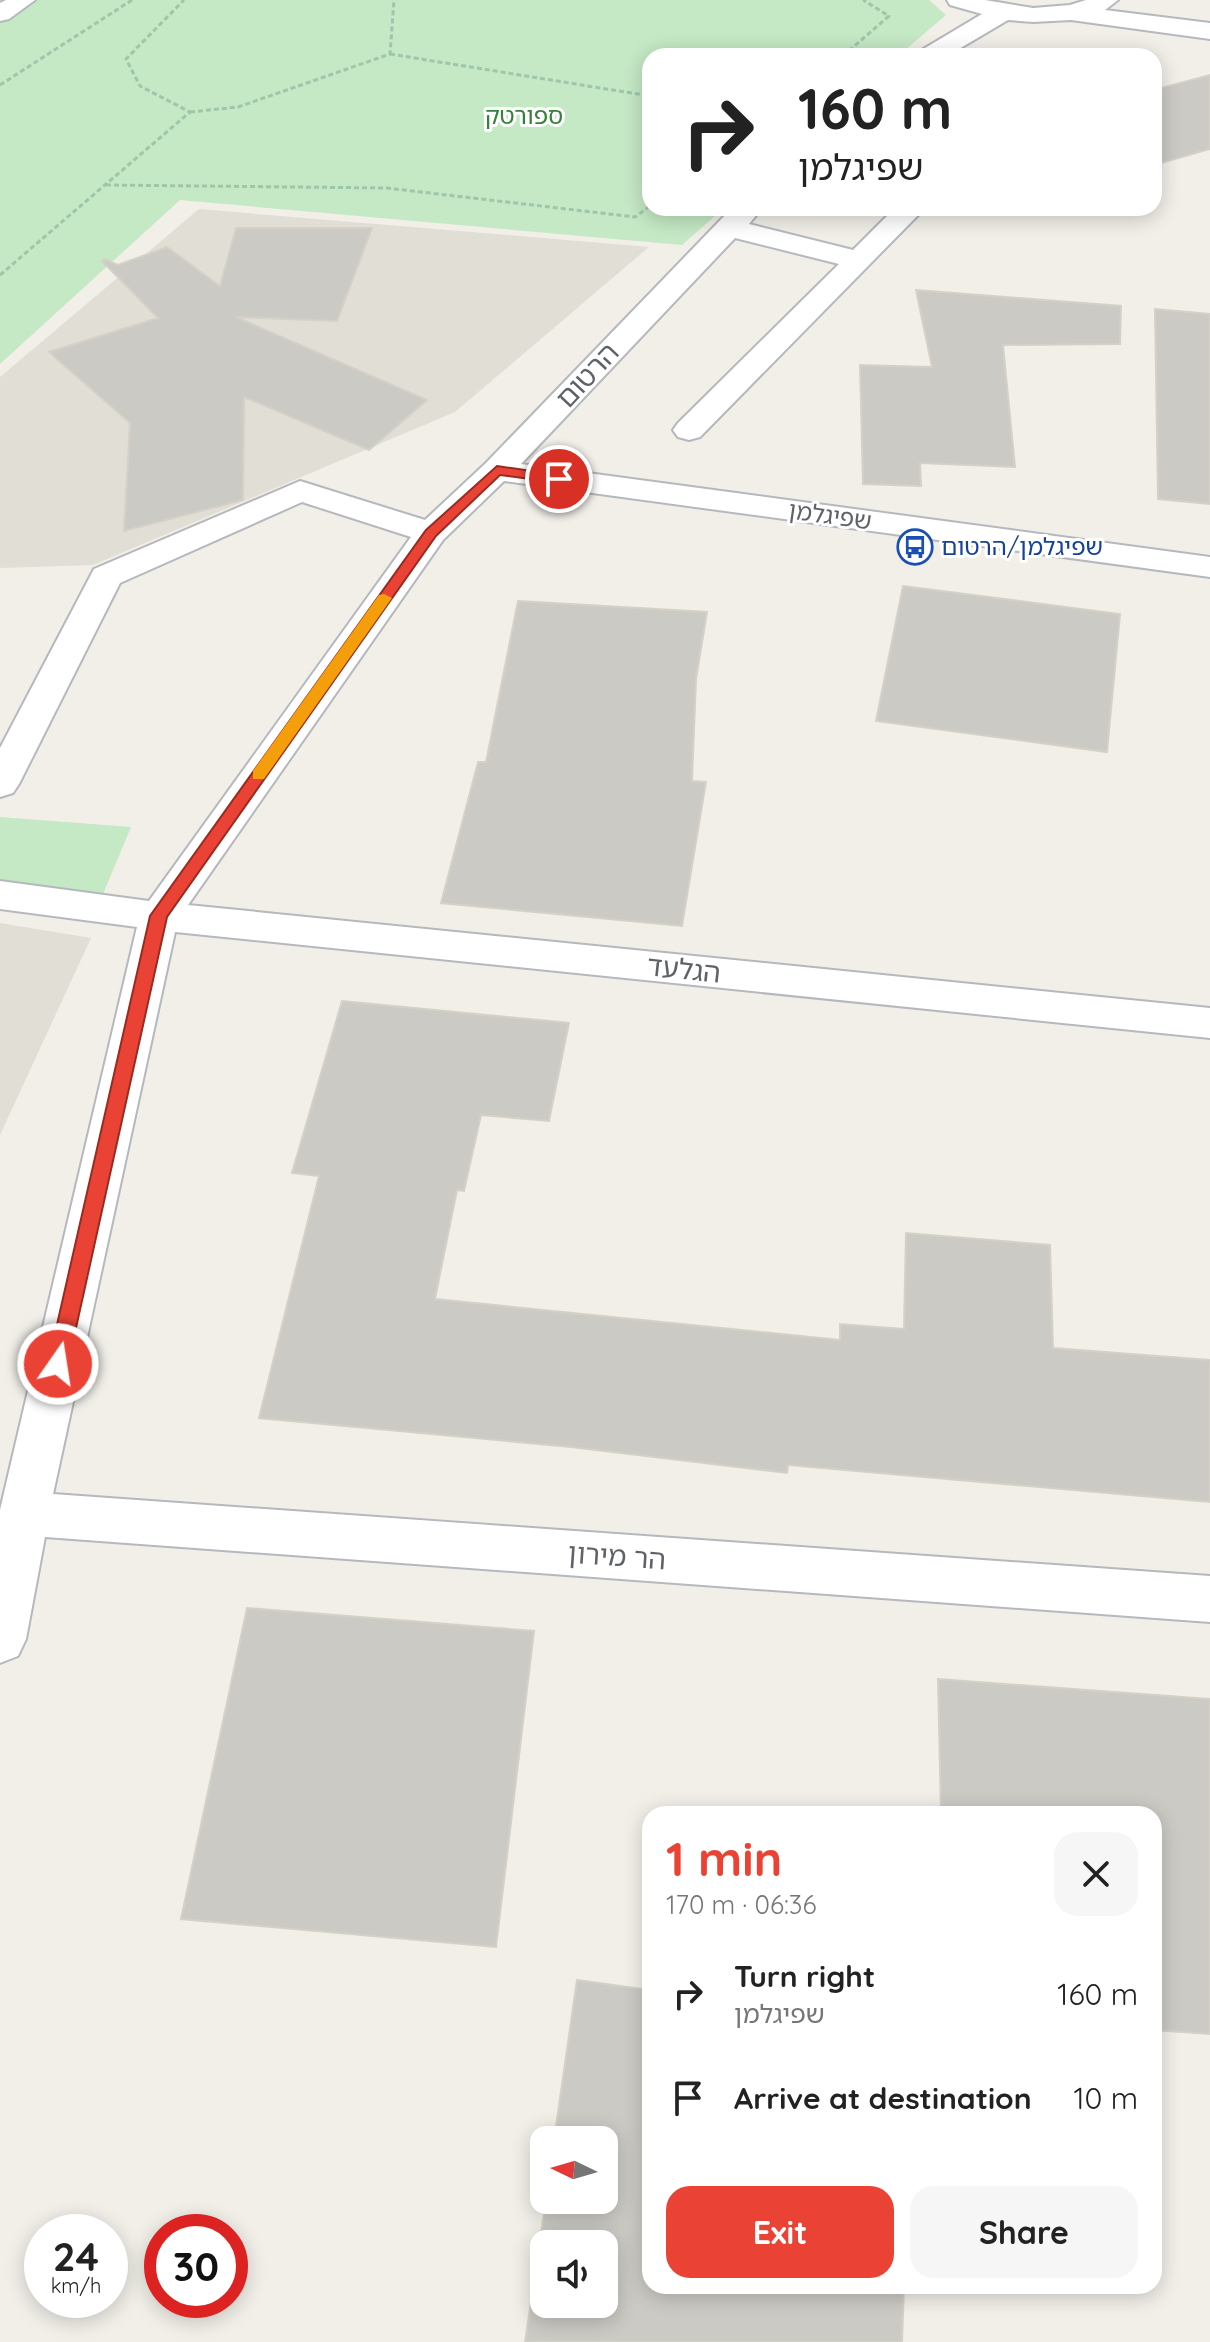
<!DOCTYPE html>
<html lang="en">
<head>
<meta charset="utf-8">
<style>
	body { margin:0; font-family:Quicksand,"Noto Sans Hebrew",sans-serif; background:#f6f6f6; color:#222; height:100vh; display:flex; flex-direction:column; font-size:30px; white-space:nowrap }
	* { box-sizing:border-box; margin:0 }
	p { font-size:26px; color:#767676 }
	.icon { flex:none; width:44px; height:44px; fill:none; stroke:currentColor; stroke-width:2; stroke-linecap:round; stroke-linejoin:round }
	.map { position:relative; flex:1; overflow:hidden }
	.panel { position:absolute; left:642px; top:1806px; width:520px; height:488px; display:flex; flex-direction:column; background:#fff; border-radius:24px; box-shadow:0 4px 20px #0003 }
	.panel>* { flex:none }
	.top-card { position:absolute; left:642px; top:48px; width:520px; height:168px; border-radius:24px; box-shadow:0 4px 20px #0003; background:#fff; color:#222; overflow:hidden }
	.needle { width:52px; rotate:275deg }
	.fabs { position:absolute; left:530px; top:2126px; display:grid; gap:16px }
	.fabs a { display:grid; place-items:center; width:88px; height:88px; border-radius:16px; background:#fff; box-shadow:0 4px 20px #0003; font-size:40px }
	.speed { position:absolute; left:24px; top:2214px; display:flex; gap:16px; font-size:40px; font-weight:700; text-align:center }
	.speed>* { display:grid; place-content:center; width:104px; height:104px; border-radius:50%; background:#fff; box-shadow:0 4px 20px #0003; line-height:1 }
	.speed small { font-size:20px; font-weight:400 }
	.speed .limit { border:12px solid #d22; background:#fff; color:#111 }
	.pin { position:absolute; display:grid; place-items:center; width:68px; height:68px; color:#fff; margin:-34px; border:4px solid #fff; border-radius:50%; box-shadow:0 2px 8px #0007 }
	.me { position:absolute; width:88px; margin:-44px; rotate:13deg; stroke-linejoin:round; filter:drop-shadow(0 0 6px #0008) }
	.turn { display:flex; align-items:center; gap:28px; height:168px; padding:0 24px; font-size:36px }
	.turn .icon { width:104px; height:104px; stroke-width:2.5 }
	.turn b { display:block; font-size:56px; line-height:68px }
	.round { display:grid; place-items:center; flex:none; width:84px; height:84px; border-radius:24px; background:#f6f6f6 }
	.overview { display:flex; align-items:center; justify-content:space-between; height:136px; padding:0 24px }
	h1 { font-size:48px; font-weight:700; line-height:60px; color:#ea4335 }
	.cta { display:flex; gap:16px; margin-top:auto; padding:16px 24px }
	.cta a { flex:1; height:92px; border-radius:24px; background:#ea4335; color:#fff; font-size:32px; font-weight:700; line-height:92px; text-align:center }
	.cta a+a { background:#f6f6f6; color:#222 }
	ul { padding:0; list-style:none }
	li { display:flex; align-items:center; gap:24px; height:104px; padding:0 24px }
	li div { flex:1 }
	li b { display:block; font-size:30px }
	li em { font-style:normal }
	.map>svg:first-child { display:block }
	.education { fill:#e1ded6 }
	.green { fill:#c5e8c5 }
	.building { fill:#cccac5; stroke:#d6d1c6; stroke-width:2; fill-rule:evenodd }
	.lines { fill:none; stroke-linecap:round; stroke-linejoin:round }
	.minor-casing { stroke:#b5b8bc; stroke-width:4 }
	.path { stroke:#9cc7a9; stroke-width:3; stroke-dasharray:5 3; stroke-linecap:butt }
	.minor { fill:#fff; fill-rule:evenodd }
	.route { fill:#ea4335; stroke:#982c22; stroke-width:2 }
	.slow { fill:#f59e0b }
	.labels { text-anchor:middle; stroke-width:6; stroke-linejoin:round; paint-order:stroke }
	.far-park-label { font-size:24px; fill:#348238; stroke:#fff }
	.far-street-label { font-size:24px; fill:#5f6368; stroke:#fff }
	.far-transit-label { font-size:24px; fill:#164399; stroke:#fff; text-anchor:start }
	.street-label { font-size:28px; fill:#5f6368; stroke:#fff }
</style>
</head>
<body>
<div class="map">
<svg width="1210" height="2342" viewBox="0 0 1210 2342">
	<rect width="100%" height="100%" fill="#f1efe8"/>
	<!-- education -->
	<g class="education">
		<path d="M199 209 649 247 455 412 93 565 0 568V377Z"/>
		<path d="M0 923 91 938 0 1135Z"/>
	</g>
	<!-- green -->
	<g class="green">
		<path d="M0 0H929L946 15 898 56H650V208H724L682 245 180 200 0 364Z"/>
		<path d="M0 817 131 827 100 901 0 889Z"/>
	</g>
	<!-- building -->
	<g class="building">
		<path d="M1210 75V149L1154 165V90Z"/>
		<path d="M236 228H372L337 321 236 317 427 400 369 450 244 397 243 500 124 531 130 423 49 352 158 318 102 261 104 259 118 265 167 247 220 286Z"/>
		<path d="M916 290 1121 306 1120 344 1003 345 1015 467 920 463 921 486 863 484 860 365 932 367Z"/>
		<path d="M1155 309 1210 314V504L1158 499Z"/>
		<path d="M903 586 1120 614 1107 752 876 721Z"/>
		<path d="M518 601 707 612 696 679 692 781 706 782 682 926 441 903 478 762H486Z"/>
		<path d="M342 1001 569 1023 549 1121 481 1115 464 1191 457 1190 435 1299 840 1340V1324L904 1329 906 1233 1050 1245 1053 1348 1210 1360V1502L788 1465 787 1473 571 1447 259 1418 319 1176 292 1173Z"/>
		<path d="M247 1608 534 1631 496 1947 181 1919Z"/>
		<path d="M938 1679 1210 1699V2034L1154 2030V1814H941Z"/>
		<path d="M577 1980 650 1990V2286H904L902 2342H525L546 2200H604V2140H554ZM544 2244H604V2304H544Z"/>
	</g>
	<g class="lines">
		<defs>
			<g id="minor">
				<path d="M6 0H35L9 19 0 21V3Z"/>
				<path d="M947 0H985L1033 8 1070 5 1086 0H1118L1105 10 1210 23V39L1071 20 1033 22 1008 20 947 56H916L920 51 982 14 950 5Z"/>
				<path d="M732 208H762L749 224 853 250 895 208H925L700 437 689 440 678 437 673 430 678 423 839 264 735 238 521 464 1210 557V577L504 481 443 540 188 905 1210 1008V1038L175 932 53 1494 1210 1576V1622L45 1537 26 1639 18 1656 0 1663V1510L137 927 0 909V881L149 901 411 537 302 502 120 583 19 784 13 793 0 797V748L94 569 300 481 425 520 486 463Z"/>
			</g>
		</defs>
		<!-- minor casing -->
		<use href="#minor" class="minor-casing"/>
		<!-- path -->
		<g class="path">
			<path d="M390 54 650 96"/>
			<path d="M843 56 889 16 863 0"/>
			<path d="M0 85 132 0"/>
			<path d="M190 112 238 107 390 54 394 0"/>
			<path d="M106 185 387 188 635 217 650 206"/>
			<path d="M0 275 190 112 140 86 126 59 184 0"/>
		</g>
		<!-- minor -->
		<use href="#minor" class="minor"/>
	</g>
	<!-- route -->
	<path class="route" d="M497 466 559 475 566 479 559 483 500 475 436 536 167 917 68 1364 65 1370H51L48 1364 150 916 426 530Z"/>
	<!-- slow -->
	<path class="slow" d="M384 594 392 598 264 779H253V771L379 595Z"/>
	<!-- icons -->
	<defs>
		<symbol id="bus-ring" viewBox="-11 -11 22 22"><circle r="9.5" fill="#fff" stroke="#1a4fb4" stroke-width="1.5"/><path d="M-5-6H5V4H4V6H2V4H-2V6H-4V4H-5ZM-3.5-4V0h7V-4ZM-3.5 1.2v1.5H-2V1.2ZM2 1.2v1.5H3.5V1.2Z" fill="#1a4fb4"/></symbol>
	</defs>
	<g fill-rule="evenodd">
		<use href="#bus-ring" x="895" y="527" width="40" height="40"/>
	</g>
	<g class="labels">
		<!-- far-park labels -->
		<g class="far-park-label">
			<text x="524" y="124">ספורטק</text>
		</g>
		<!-- far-street labels -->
		<g class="far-street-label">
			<text transform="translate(830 516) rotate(8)" y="8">שפיגלמן</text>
		</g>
		<!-- far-transit labels -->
		<g class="far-transit-label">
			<text x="941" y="555">שפיגלמן/הרטום</text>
		</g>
		<!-- street labels -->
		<g class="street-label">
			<text transform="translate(587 375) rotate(-47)" y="10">הרטום</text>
			<text transform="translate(684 969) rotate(6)" y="10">הגלעד</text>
			<text transform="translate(617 1556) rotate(4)" y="10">הר מירון</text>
		</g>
	</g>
</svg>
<div class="fabs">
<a><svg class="needle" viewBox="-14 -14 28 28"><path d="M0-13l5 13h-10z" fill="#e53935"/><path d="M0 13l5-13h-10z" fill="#767676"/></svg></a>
<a><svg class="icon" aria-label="sound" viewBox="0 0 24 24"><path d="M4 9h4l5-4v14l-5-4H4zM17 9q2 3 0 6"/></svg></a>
</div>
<div class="speed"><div>24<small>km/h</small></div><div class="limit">30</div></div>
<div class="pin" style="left:559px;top:479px;background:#d93025"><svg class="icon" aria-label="arrive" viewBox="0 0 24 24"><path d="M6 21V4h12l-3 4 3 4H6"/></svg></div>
<svg class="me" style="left:58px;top:1364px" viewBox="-20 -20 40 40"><circle r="17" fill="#ea4335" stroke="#fff" stroke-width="3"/><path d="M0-11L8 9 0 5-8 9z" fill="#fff"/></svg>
<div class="top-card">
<div class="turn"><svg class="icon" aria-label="right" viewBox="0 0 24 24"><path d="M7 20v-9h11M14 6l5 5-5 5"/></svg><div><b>160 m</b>שפיגלמן</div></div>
</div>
<section class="panel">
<div class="overview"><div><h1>1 min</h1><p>170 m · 06:36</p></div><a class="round"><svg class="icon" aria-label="close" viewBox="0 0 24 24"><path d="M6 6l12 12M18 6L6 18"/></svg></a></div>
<ul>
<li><svg class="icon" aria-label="right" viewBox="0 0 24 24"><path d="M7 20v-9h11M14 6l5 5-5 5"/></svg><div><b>Turn right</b><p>שפיגלמן</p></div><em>160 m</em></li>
<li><svg class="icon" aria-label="arrive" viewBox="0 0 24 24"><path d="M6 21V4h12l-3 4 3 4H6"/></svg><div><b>Arrive at destination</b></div><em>10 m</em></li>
</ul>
<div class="cta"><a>Exit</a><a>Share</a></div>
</section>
</div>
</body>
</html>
